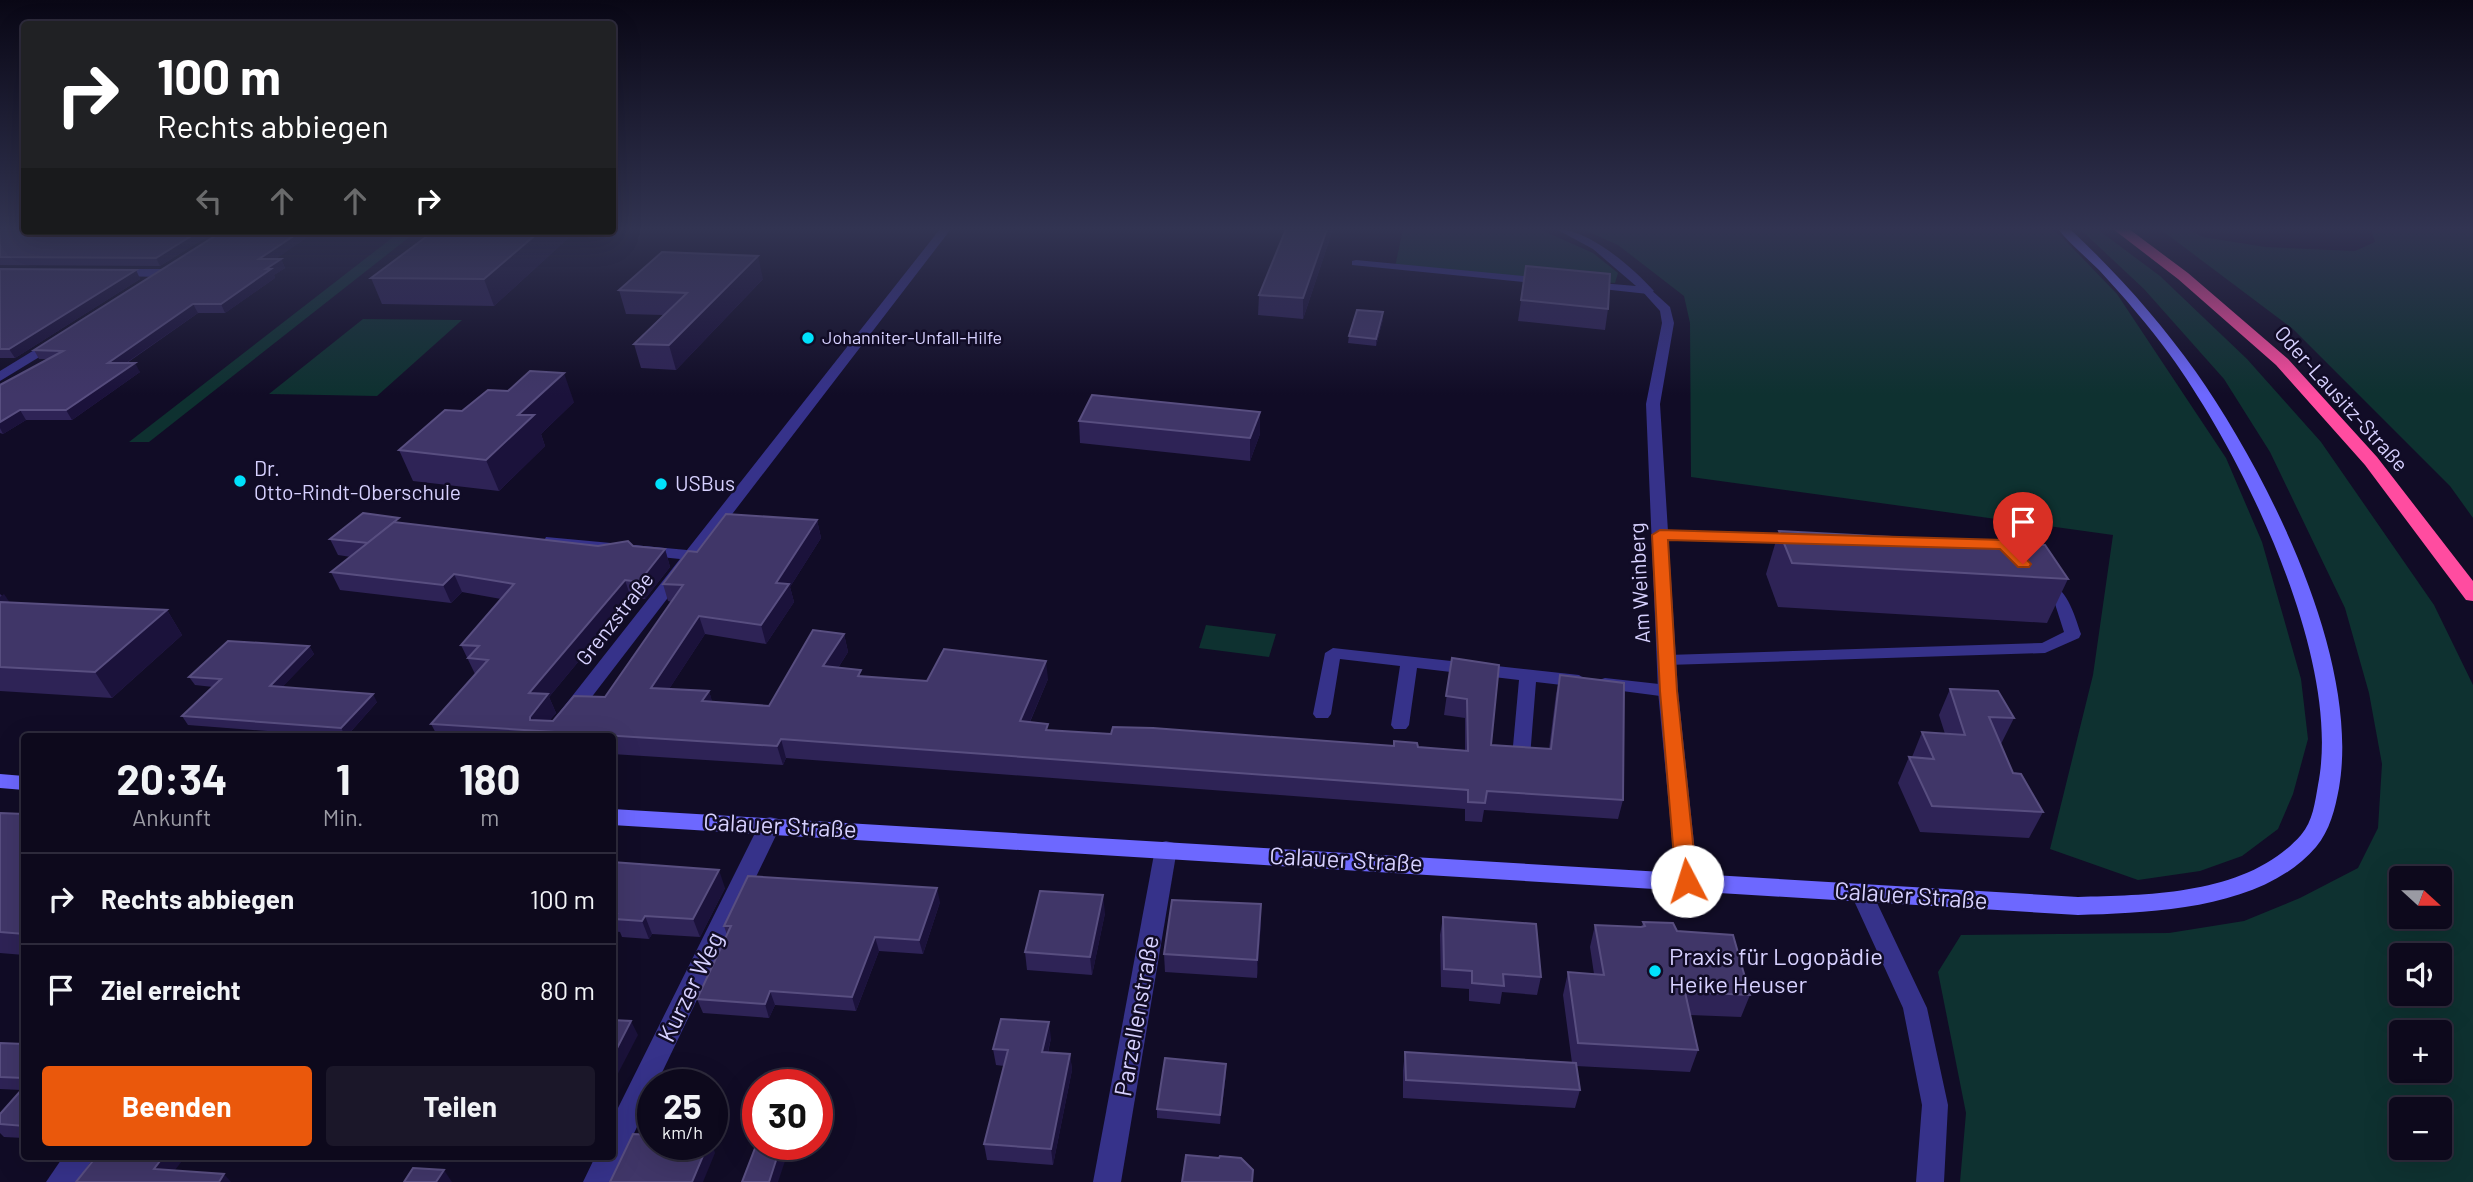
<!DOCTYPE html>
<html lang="de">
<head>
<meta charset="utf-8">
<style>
	body { margin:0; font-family:Barlow,sans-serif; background:#1b1729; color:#f1f3f6; height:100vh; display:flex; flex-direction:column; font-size:26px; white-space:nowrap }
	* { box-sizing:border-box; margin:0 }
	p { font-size:23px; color:#9a9aa3 }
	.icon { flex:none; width:38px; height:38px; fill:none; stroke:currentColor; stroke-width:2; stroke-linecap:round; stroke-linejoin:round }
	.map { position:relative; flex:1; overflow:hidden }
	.drawer { position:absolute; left:21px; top:733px; width:595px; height:427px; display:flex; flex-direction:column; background:#0d091c; border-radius:7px; box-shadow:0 7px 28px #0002,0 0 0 2px #2d2a3b }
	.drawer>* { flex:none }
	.hud { position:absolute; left:21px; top:21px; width:595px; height:214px; border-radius:7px; box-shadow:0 7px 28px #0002,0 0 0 2px #2d2a3b; background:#202124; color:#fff; overflow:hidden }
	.needle { width:46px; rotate:111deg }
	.fabs { position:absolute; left:2389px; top:866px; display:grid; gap:14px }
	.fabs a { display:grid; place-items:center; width:63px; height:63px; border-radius:7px; background:#0d091c; box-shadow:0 7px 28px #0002,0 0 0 2px #2d2a3b; font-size:35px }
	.speed { position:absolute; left:637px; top:1069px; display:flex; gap:14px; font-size:35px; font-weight:700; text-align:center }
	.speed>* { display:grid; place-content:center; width:91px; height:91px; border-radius:50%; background:#0d091c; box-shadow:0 7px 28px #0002,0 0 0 2px #2d2a3b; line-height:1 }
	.speed small { font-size:18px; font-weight:400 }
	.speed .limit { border:10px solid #d22; background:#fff; color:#111 }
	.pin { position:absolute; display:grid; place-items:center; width:60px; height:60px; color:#fff; margin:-72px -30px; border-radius:50% 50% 50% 0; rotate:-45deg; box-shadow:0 0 7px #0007 }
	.pin .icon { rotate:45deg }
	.me { position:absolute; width:77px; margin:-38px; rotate:355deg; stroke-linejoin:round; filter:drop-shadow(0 0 5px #0008) }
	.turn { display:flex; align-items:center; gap:24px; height:147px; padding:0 21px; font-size:32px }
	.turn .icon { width:91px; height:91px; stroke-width:2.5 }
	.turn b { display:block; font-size:49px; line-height:60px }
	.lanes { display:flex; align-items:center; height:66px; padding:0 21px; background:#0003; justify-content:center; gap:35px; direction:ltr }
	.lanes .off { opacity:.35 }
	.eta { display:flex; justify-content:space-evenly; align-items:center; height:119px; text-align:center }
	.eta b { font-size:42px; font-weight:700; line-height:49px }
	.cta { display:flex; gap:14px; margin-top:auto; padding:14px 21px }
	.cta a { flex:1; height:80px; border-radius:7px; background:#ea580c; color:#fff; font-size:28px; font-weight:700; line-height:80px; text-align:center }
	.cta a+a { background:#1b1729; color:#f1f3f6 }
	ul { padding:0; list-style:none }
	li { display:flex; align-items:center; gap:21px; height:91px; padding:0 21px; border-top:2px solid #2d2a3b }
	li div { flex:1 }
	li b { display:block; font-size:26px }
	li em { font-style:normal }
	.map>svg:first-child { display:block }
	.green { fill:#0e3130; fill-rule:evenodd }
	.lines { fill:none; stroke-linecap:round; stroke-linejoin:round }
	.lane { fill:#36328a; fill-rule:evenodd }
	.street { fill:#36328a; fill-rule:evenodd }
	.secondary { fill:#6d68ff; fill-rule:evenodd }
	.highway { fill:#ff4ca0; fill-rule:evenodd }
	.wall { fill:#2e2356 }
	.shaded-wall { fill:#1b123b }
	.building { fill:#403668; stroke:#584e80; stroke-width:2 }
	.route { fill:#ea580c; stroke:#983908; stroke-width:2 }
	.poi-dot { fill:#00e1fc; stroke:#110c26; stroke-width:2.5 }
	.labels { text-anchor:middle; stroke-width:5; stroke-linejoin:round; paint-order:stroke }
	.far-poi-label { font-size:18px; fill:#d7d1ff; stroke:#110c26; text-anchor:start }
	.street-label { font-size:21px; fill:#d7d1ff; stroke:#110c26 }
	.poi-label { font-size:21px; fill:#d7d1ff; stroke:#110c26; text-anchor:start }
	.near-street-label { font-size:24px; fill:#d7d1ff; stroke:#110c26 }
	.near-poi-label { font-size:24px; fill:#d7d1ff; stroke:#110c26; text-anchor:start }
</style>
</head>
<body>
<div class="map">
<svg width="2473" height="1182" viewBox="0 0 2473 1182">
	<rect width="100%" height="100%" fill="#110c26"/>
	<!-- green -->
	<g class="green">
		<path d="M1403 229H1539L1593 253 1618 273 1615 283 1395 267Z"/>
		<path d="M1582 229H2052L2060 235 2117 294 2226 458 2262 542 2301 679 2308 739 2293 794 2278 829 2242 856 2200 871 2138 880 2050 849 2093 675 2113 535 1691 477 1690 323 1684 296 1618 245Z"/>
		<path d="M2080 229H2097L2160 276 2247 359 2321 442 2434 605 2473 685V1182H1960L1966 1113 1938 972 1961 935 2169 933 2244 921 2300 898 2358 868 2378 828 2382 764 2369 693 2345 608 2270 452 2224 379 2144 289ZM2401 878H2440V917H2401ZM2401 956H2440V994H2401ZM2401 1032H2440V1071H2401ZM2401 1110H2440V1148H2401Z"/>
		<path d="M2160 229H2187L2203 237 2265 247 2355 251 2375 242 2371 229H2473V518L2450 486 2293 329Z"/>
		<path d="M401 231H417L149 442H129Z"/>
		<path d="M363 319 462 320 377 396 269 394Z"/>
		<path d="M1206 625 1276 634 1269 657 1199 648Z"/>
	</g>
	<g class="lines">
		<!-- lane -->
		<g class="lane">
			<path d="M1556 229C1589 229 1632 267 1654 291L1648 294 1584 287 1583 285 1588 282 1636 286 1593 249Z"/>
			<path d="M1356 260 1545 278 1550 281 1545 284 1352 265V261Z"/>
			<path d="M1660 531 1797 535 1804 539 1797 543 1655 538 1653 535 1655 532Z"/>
			<path d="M2044 580C2067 586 2074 614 2081 634L2079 638 2045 653 1667 665 1659 660 1667 655 2042 643 2064 632 2055 604 2036 585Z"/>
			<path d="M1333 648 1579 675 1588 681 1579 687 1536 682 1530 757 1527 762H1515L1512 757 1519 680 1417 668 1409 725 1406 729H1394L1391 725 1400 666 1340 659 1331 714 1328 718H1316L1313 714 1325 653Z"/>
			<path d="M1605 678 1668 685 1674 687 1677 691 1674 695 1668 697 1599 688 1596 684 1599 680Z"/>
		</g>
		<!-- street -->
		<g class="street">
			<path d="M940 229H951L561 737H540L680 559 552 546 544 541 546 537 687 550Z"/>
			<path d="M110 269H163L169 273 163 277 114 276 108 272Z"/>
			<path d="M1648 287 1670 307 1674 323 1660 404 1678 691 1698 881 1695 887 1687 890 1679 887 1676 881 1658 691 1646 404 1662 323 1660 311 1642 291Z"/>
			<path d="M54 338 61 342 59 345 0 381V371Z"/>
			<path d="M770 817 778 819 781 825 656 1085H653V1093L611 1182H583L595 1157H612V1120L759 825 762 819Z"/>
			<path d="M1166 841 1174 843 1177 849 1121 1182H1093L1155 849 1158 843Z"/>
			<path d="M1861 883 1869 886 1927 1008 1948 1105 1944 1182H1916L1922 1105 1903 1008 1850 892 1853 886Z"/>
			<path d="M63 1157H94L77 1182H46Z"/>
		</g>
		<!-- secondary -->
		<g class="secondary">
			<path d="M2058 229H2070C2117 273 2159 320 2196 372 2268 475 2361 659 2339 788 2335 809 2330 830 2316 847 2263 909 2153 913 2078 915L612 825V809L2078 897C2151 895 2248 895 2301 835 2313 821 2315 802 2318 785 2343 659 2243 456 2170 355 2148 325 2124 297 2099 270 2085 256 2070 244 2058 229Z"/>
			<path d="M0 774 24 776V790L0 788Z"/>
		</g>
		<!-- highway -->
		<path class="highway" d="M2113 229H2129L2188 273 2288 359 2377 457 2473 581V601L2466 600 2365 465 2276 365 2178 279Z"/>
	</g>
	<!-- wall -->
	<g class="wall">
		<path d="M0 229 24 231H216L160 266 0 265Z"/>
		<path d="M1286 229H1333L1303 319 1258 315 1259 295Z"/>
		<path d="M223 231H316L275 259H281L285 268 274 275 275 278 225 313H198L127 363 140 372 72 420H26L3 434 0 433V385L47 359H39L34 350Z"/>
		<path d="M576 231 494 306 382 304 371 278Z"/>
		<path d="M1526 266 1608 309 1605 330 1518 321Z"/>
		<path d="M0 269 136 270 140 279 15 358H0Z"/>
		<path d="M763 279 676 370 641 368 634 344 663 315 626 314 619 290Z"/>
		<path d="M1383 312V319L1376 346 1348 343 1349 336Z"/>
		<path d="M574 402 541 434 545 446 499 491 413 481 399 450 462 411Z"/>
		<path d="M1260 412V434L1250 461 1080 443 1079 421Z"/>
		<path d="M817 520 821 538 790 587 794 602 766 644 705 634 669 689 709 691 712 702 769 706 844 634 848 652 838 668 863 677 927 681 1048 679 1030 722 1049 730 1111 734 1418 747 1465 750V718L1444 715 1452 658 1491 745 1549 749 1556 694 1560 675 1623 800 1618 819 1484 810 1482 822 1465 821V809L786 758 783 765 612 754V737H438L431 724 475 674 461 645 501 599 462 592 451 603 340 590 331 572 351 557 338 555 330 539 402 523 598 546H633L665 549 670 567 645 599 631 598 549 697 556 713 549 721H553L605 697 672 602 668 601 663 584 697 552Z"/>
		<path d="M1779 531 2068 579 2047 623 1778 607 1766 574Z"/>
		<path d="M0 594 10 603 167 610 182 635 112 698 0 691Z"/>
		<path d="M309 646 314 654 282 687 377 702 346 737 188 725 182 716 213 687 195 685 189 677Z"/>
		<path d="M1950 689 2014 718 2001 744 2013 773 2043 812 2029 838 1920 832 1898 783 1909 757H1912L1922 732 1945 734 1939 715Z"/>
		<path d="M0 813 24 814V955L0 953Z"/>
		<path d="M612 862 725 888 700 937 652 934 649 939 622 937 620 932 612 931Z"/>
		<path d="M940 902 923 954 879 951 856 1011 775 1005 769 1018 703 1013 697 999 727 935 724 926Z"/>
		<path d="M1105 913 1092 975 1027 970 1025 952Z"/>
		<path d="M1443 917 1541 977 1537 995 1502 992 1500 1004 1469 1001V989L1441 987 1440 935Z"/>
		<path d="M1261 922 1257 978 1165 972 1164 954Z"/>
		<path d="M1643 922 1677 931 1750 995 1741 1017 1690 1015 1698 1050 1690 1072 1576 1066 1580 1090 1575 1108 1403 1098V1070L1405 1052 1572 1063 1563 995 1568 972 1594 974 1590 947 1595 925 1642 927Z"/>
		<path d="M1051 1038 1048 1053 1070 1054 1072 1070 1053 1165 987 1160 984 1144 1004 1066 996 1065 993 1049Z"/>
		<path d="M0 1043 24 1044V1138L4 1137 0 1133V1114L21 1090 0 1089Z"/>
		<path d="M1226 1064V1073L1220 1124 1157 1118V1109Z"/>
	</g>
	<!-- shaded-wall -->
	<g class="shaded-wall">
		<path d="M1327 229H1333L1303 319V298Z"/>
		<path d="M199 231H216L160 266 156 258Z"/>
		<path d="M301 231H316L263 268 259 259Z"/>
		<path d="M540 231H576L494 306 484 279Z"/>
		<path d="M758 256 763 279 676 370 669 345Z"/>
		<path d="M281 259 285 268 274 275 275 278 225 313 221 304Z"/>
		<path d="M136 270 140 279 15 358 9 349Z"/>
		<path d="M193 304 198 313 113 372 108 363Z"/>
		<path d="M1383 312V319L1376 346V339Z"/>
		<path d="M135 363 140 372 72 420 66 410Z"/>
		<path d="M564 373 574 402 541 434 545 446 499 491 486 460 518 415Z"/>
		<path d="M20 410 26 420 3 434 0 428V422Z"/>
		<path d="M1260 412V434L1250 461V438Z"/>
		<path d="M817 520 821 538 790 587 794 602 766 644 761 625 776 583Z"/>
		<path d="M665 549 670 567 645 599 639 582Z"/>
		<path d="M454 574 462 592 451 603 443 585Z"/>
		<path d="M625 580 631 598 549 697 556 713 541 731 530 720 529 693Z"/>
		<path d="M4 594 21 619 0 610V597Z"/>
		<path d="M167 610 182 635 112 698 95 672Z"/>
		<path d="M699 616 705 634 658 706 651 688Z"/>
		<path d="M844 634 848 652 827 685 823 666Z"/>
		<path d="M309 646 314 654 275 695 270 686Z"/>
		<path d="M1046 661 1048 679 1022 740 1020 721Z"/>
		<path d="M709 691 715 710 702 701Z"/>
		<path d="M373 694 377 702 346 737 341 728Z"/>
		<path d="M781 739 786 758 783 765 777 746Z"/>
		<path d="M719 870 725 888 700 937 693 919Z"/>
		<path d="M937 888 940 902 923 954 919 940Z"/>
		<path d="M1103 895 1105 913 1092 975 1090 957Z"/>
		<path d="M1261 904V922L1257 978V960Z"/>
		<path d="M645 916 652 934 649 939 642 921Z"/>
		<path d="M875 937 879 951 856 1011 852 997Z"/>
		<path d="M770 991 775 1005 769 1018 765 1004Z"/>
		<path d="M631 1021 638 1035 612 1085V1058Z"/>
		<path d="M1049 1022 1051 1038 1044 1068 1042 1052Z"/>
		<path d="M1070 1054 1072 1070 1053 1165 1051 1149Z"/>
		<path d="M1226 1064V1073L1220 1124V1115Z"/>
		<path d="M708 1144H712L715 1153 703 1182H692Z"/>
		<path d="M781 1145 786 1158 778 1182H769Z"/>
		<path d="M163 1157H185L166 1182 154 1169Z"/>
		<path d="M444 1170 452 1182H436Z"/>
		<path d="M224 1174 231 1182H219Z"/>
	</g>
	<!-- building -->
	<g class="building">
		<path d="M0 229H24V231H199L156 258 0 257Z"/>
		<path d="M1286 229H1327L1303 298 1259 295Z"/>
		<path d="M223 231H301L259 259H281L266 269H271L221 304H193L108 363H135L66 410H20L0 422V385L63 351 34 350Z"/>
		<path d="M434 231H540L484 279 371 278Z"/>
		<path d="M662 252 758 256 669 345 634 344 687 293 619 290Z"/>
		<path d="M1526 266 1610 274 1608 309 1521 300Z"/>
		<path d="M0 269 136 270 9 349H0Z"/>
		<path d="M1357 310 1383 312 1376 339 1349 336Z"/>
		<path d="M530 371 564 373 518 415H534L486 460 399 450 445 410 462 411 488 390 508 391Z"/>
		<path d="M1092 395 1260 412 1250 438 1079 421Z"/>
		<path d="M363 513 399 518 368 543 330 539Z"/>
		<path d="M726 514 817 520 776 583 789 584 761 625 699 616 651 688 709 691 702 701 769 706 813 630 844 634 823 666 861 670 858 676 927 681 944 649 1046 661 1020 721 1048 724 1046 730 1111 734 1113 727 1153 728 1394 746V741L1417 743 1418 747 1468 751 1467 699 1446 696 1452 658 1499 665 1491 745 1551 749 1560 675 1624 683 1623 800 1487 791 1485 803 1468 802V790L781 739 777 746 431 724 488 660 468 658 479 646 461 645 514 584 454 574 443 585 331 572 394 522 598 546 628 541 633 546 665 549 639 582 625 580 529 693 548 694 530 717V720L553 721 574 696 605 697 683 585 663 584 688 551 697 552Z"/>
		<path d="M1779 531 2045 545 2068 579 1792 563Z"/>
		<path d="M0 602 167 610 95 672 0 667Z"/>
		<path d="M228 641 309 646 270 686 373 694 341 728 182 716 221 679 189 677Z"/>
		<path d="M1950 689 1998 691 2014 718 1989 717 2013 773 2021 774 2043 812 1932 806 1909 757 1934 759 1922 732 1965 735Z"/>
		<path d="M0 813 24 814V934L0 932Z"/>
		<path d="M612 862 719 870 693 919 645 916 642 921 615 919 617 914H612Z"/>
		<path d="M748 876 937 888 919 940 875 937 852 997 770 991 765 1004 697 999 731 926H724Z"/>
		<path d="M1040 891 1103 895 1090 957 1025 952Z"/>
		<path d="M1172 900 1261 904 1257 960 1164 954Z"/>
		<path d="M1443 917 1536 924 1541 977 1503 974 1504 986 1472 983V971L1444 969Z"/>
		<path d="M1643 922 1673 923 1677 931 1733 935 1750 995 1685 992 1698 1050 1578 1043 1568 972 1604 975 1595 925 1641 927 1645 926Z"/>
		<path d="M1001 1019 1049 1022 1042 1052 1070 1054 1051 1149 984 1144 1008 1050 993 1049Z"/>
		<path d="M612 1020 631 1021 612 1058Z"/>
		<path d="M0 1043 24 1044V1078L0 1077Z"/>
		<path d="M1405 1052 1576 1063 1580 1090 1406 1080Z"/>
		<path d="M1165 1058 1226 1064 1220 1115 1157 1109Z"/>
		<path d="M24 1087V1126L0 1124V1114Z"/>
		<path d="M633 1134 653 1135V1144H708L692 1182H610Z"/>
		<path d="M757 1143 758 1144 781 1145 769 1182H742Z"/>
		<path d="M1186 1155 1219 1158 1220 1156 1241 1158 1253 1170 1252 1182H1182Z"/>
		<path d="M96 1157H163L154 1169 224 1174 219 1182H76Z"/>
		<path d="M413 1168 444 1170 436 1182H404Z"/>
	</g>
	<!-- sky -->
	<linearGradient id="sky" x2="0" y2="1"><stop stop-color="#090715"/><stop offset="0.58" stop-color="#323452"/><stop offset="1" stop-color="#323452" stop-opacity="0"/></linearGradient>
	<rect width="2473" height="395" fill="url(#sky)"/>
	<!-- route -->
	<path class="route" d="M1660 530 2004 540 2009 541 2031 564 2029 567H2018L2000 549 1668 540 1677 691 1697 881 1694 887 1687 889 1679 887 1676 881 1660 691 1652 535Z"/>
	<!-- markers -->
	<g class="poi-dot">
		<circle cx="808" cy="338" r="7"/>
		<circle cx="240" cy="481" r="7"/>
		<circle cx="661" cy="484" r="7"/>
		<circle cx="1655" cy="971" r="7"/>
	</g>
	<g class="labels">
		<!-- far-poi labels -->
		<g class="far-poi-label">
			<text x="822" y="344">Johanniter-Unfall-Hilfe</text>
		</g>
		<!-- street labels -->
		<g class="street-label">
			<text transform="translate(2341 399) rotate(48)" y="7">Oder-Lausitz-Straße</text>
			<text transform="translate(1640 583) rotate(-93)" y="7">Am Weinberg</text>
			<text transform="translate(615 619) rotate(-52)" y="7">Grenzstraße</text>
		</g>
		<!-- poi labels -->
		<g class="poi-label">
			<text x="254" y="476">Dr.<tspan x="254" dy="24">Otto-Rindt-Oberschule</tspan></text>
			<text x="675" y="491">USBus</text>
		</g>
		<!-- near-street labels -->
		<g class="near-street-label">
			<text transform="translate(780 826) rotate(3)" y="8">Calauer Straße</text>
			<text transform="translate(1346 860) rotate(3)" y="8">Calauer Straße</text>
			<text transform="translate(1911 896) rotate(4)" y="8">Calauer Straße</text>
			<text transform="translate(691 987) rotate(-64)" y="8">Kurzer Weg</text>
			<text transform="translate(1137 1016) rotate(-80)" y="8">Parzellenstraße</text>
		</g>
		<!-- near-poi labels -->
		<g class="near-poi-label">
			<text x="1669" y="965">Praxis für Logopädie<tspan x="1669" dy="28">Heike Heuser</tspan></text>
		</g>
	</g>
</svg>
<div class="fabs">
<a><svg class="needle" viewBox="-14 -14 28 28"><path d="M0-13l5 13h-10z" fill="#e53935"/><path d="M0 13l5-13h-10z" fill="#9a9aa3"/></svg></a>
<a><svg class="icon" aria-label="sound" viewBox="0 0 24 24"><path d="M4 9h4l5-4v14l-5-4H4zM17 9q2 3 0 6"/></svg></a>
<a>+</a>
<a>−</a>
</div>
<div class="speed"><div>25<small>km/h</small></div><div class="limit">30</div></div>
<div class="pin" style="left:2023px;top:564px;background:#d93025"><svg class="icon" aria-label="arrive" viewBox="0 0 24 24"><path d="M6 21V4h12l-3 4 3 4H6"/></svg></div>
<svg class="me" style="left:1687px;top:881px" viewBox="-20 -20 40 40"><circle r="19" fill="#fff"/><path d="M0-13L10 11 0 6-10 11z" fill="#ea580c"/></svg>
<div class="hud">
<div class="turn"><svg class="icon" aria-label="right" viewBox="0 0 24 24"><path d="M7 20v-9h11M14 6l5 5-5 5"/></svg><div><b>100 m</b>Rechts abbiegen</div></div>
<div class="lanes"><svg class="icon off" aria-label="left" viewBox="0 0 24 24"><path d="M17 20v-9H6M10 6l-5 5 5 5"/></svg><svg class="icon off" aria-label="ahead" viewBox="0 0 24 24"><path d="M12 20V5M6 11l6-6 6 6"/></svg><svg class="icon off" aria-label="ahead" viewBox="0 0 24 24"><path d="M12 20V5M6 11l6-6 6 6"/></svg><svg class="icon" aria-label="right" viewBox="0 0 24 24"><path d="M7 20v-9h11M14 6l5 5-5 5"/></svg></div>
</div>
<section class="drawer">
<div class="eta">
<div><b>20:34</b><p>Ankunft</p></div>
<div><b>1</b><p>Min.</p></div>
<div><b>180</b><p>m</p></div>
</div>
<ul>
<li><svg class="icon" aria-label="right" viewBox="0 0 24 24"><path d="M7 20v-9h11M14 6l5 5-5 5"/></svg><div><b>Rechts abbiegen</b></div><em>100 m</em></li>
<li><svg class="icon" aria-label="arrive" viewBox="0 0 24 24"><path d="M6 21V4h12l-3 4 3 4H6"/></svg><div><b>Ziel erreicht</b></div><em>80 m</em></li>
</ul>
<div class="cta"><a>Beenden</a><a>Teilen</a></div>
</section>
</div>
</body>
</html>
